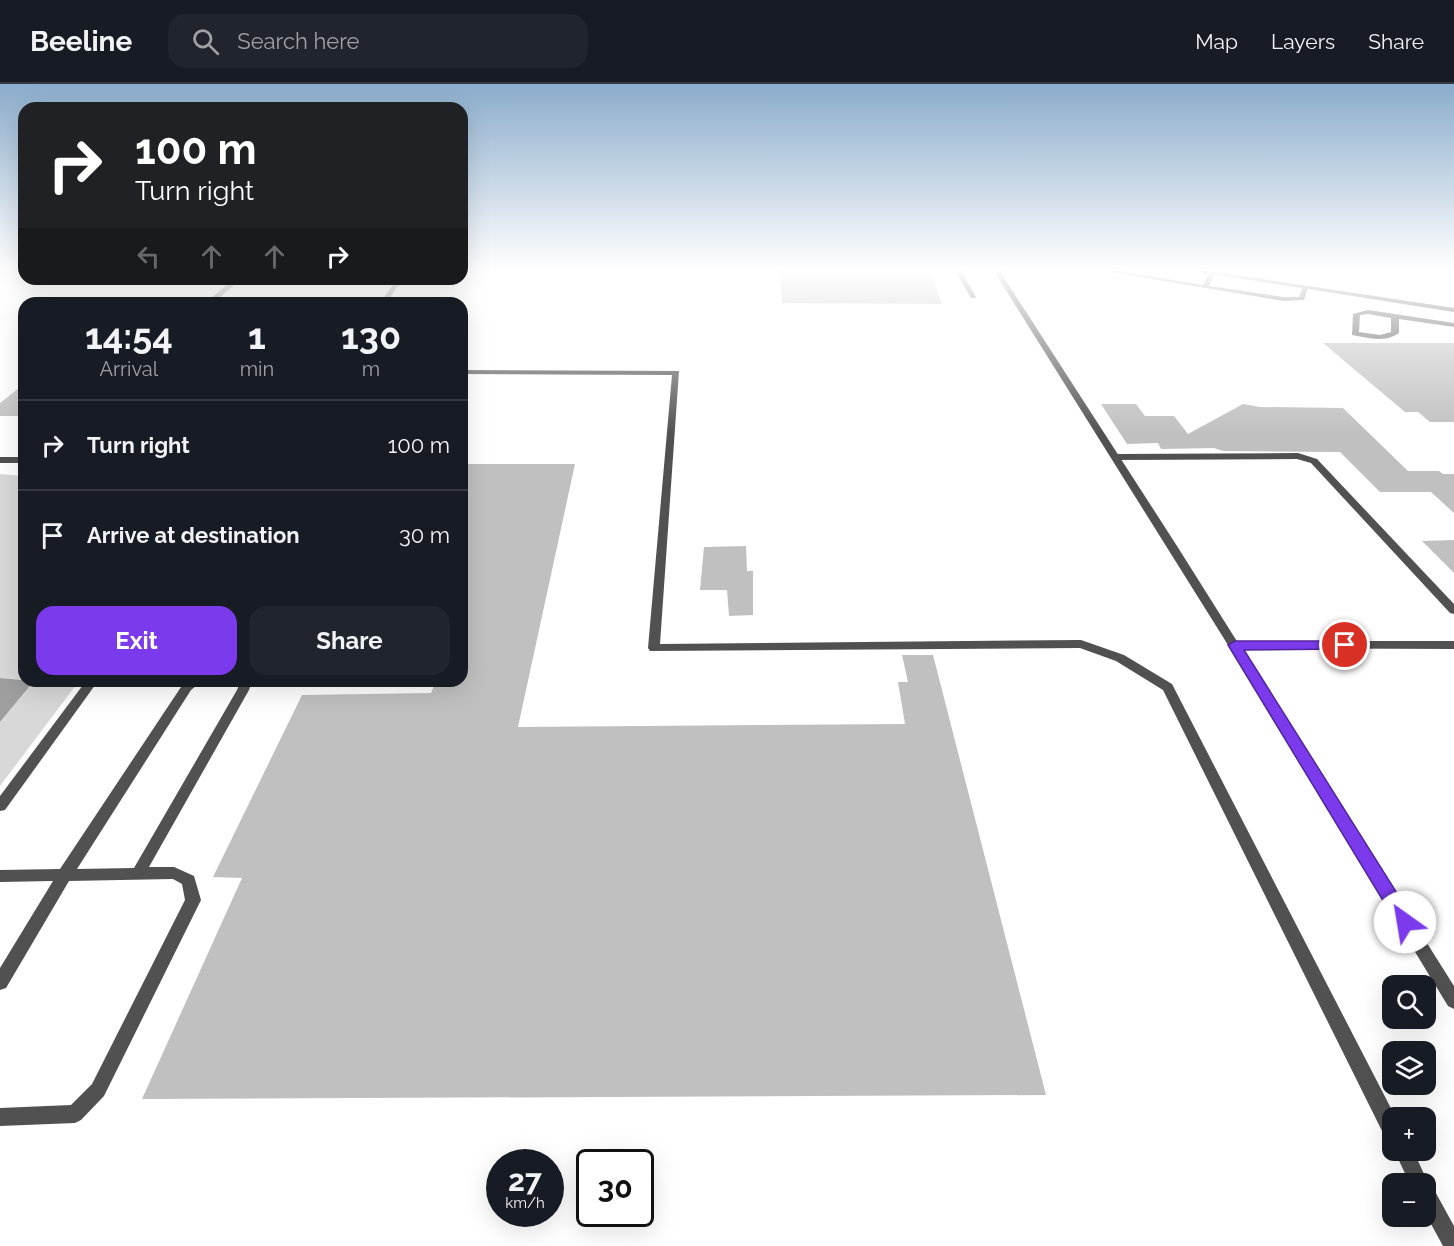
<!DOCTYPE html>
<html lang="en">
<head>
<meta charset="utf-8">
<style>
	body { margin:0; font-family:Raleway,sans-serif; background:#20242c; color:#f1f3f6; height:100vh; display:flex; flex-direction:column; font-size:22px; white-space:nowrap }
	* { box-sizing:border-box; margin:0 }
	p { font-size:20px; color:#9ea1a6 }
	.icon { flex:none; width:33px; height:33px; fill:none; stroke:currentColor; stroke-width:2; stroke-linecap:round; stroke-linejoin:round }
	.map { position:relative; flex:1; overflow:hidden }
	.sheet { position:absolute; left:18px; top:213px; width:450px; height:390px; display:flex; flex-direction:column; background:#171b24; border-radius:18px; box-shadow:0 6px 24px #0002 }
	.sheet>* { flex:none }
	.guide { position:absolute; left:18px; top:18px; width:450px; height:183px; border-radius:18px; box-shadow:0 6px 24px #0002; background:#202124; color:#fff; overflow:hidden }
	.controls { position:absolute; left:1382px; top:891px; display:grid; gap:12px }
	.controls a { display:grid; place-items:center; width:54px; height:54px; border-radius:12px; background:#171b24; box-shadow:0 6px 24px #0002; font-size:30px }
	.speed { position:absolute; left:486px; top:1065px; display:flex; gap:12px; font-size:30px; font-weight:700; text-align:center }
	.speed>* { display:grid; place-content:center; width:78px; height:78px; border-radius:50%; background:#171b24; box-shadow:0 6px 24px #0002; line-height:1 }
	.speed small { font-size:15px; font-weight:400 }
	.speed .limit { border:3px solid #111; border-radius:9px; background:#fff; color:#111 }
	.pin { position:absolute; display:grid; place-items:center; width:51px; height:51px; color:#fff; margin:-26px; border:3px solid #fff; border-radius:50%; box-shadow:0 2px 6px #0007 }
	.me { position:absolute; width:66px; margin:-33px; rotate:328deg; stroke-linejoin:round; filter:drop-shadow(0 0 4px #0008) }
	.turn { display:flex; align-items:center; gap:21px; height:126px; padding:0 18px; font-size:27px }
	.turn .icon { width:78px; height:78px; stroke-width:2.5 }
	.turn b { display:block; font-size:42px; line-height:51px }
	.lanes { display:flex; align-items:center; height:57px; padding:0 18px; background:#0003; justify-content:center; gap:30px; direction:ltr }
	.lanes .off { opacity:.35 }
	.eta { display:flex; justify-content:space-evenly; align-items:center; height:102px; text-align:center }
	.eta b { font-size:36px; font-weight:700; line-height:42px }
	.cta { display:flex; gap:12px; margin-top:auto; padding:12px 18px }
	.cta a { flex:1; height:69px; border-radius:18px; background:#7c3aed; color:#fff; font-size:24px; font-weight:700; line-height:69px; text-align:center }
	.cta a+a { background:#20242c; color:#f1f3f6 }
	ul { padding:0; list-style:none }
	li { display:flex; align-items:center; gap:18px; height:90px; padding:0 18px; border-top:2px solid #363941 }
	li div { flex:1 }
	li b { display:block; font-size:22px }
	li em { font-style:normal }
	header { display:flex; align-items:center; gap:36px; box-sizing:border-box; height:84px; padding:0 30px; background:#171b24; border-bottom:2px solid #363941 }
	header strong { font-size:28px }
	nav { display:flex; gap:33px; margin-inline-start:auto; font-size:21px }
	.search { width:420px; height:54px; background:#20242c; display:flex; align-items:center; gap:15px; box-sizing:border-box; padding:0 21px; border-radius:18px; color:#9ea1a6; font-size:22px }
	.map>svg:first-child { display:block }
	.green { fill:#d8d8d8 }
	.water { fill:#9f9f9f }
	.building { fill:#c0c0c0 }
	.lines { fill:none; stroke-linecap:round; stroke-linejoin:round }
	.service { fill:#515151; fill-rule:evenodd }
	.minor { fill:#515151; fill-rule:evenodd }
	.tertiary { fill:#515151; fill-rule:evenodd }
	.route { fill:#7c3aed; stroke:#51269a; stroke-width:1.5 }
</style>
</head>
<body>
<header>
<strong>Beeline</strong>
<div class="search"><svg class="icon" aria-label="search" viewBox="0 0 24 24"><circle cx="10" cy="10" r="6"/><path d="M15 15l6 6"/></svg>Search here</div>
<nav><a>Map</a><a>Layers</a><a>Share</a></nav>
</header>
<div class="map">
<svg width="1454" height="1162" viewBox="0 0 1454 1162">
	<rect width="100%" height="100%" fill="#fff"/>
	<!-- green -->
	<g class="green">
		<path d="M0 390 24 392V596L0 594Z"/>
		<path d="M34 597H79L0 702V638Z"/>
	</g>
	<!-- water -->
	<path class="water" d="M0 594 34 597 0 638Z"/>
	<!-- building -->
	<g class="building">
		<path d="M780 187H930L942 220 782 219Z"/>
		<path d="M1323 259H1454V338H1430L1418 328H1405Z"/>
		<path d="M24 300V332H0V319Z"/>
		<path d="M1101 320H1136L1145 332H1174L1188 350 1243 320 1260 323 1343 324 1408 387H1439L1443 390H1454V429L1431 408H1380L1340 368 1223 367 1214 364 1161 365 1158 359 1127 360Z"/>
		<path d="M462 380H575L518 643 905 640 898 598H908L902 571H933L1046 1011 142 1015 242 794 213 793 302 611 431 609 436 597H462Z"/>
		<path d="M1454 456V489L1422 457Z"/>
		<path d="M746 462 747 487H753V531L729 532 727 506H700L704 463Z"/>
	</g>
	<g class="lines">
		<!-- service -->
		<g class="service">
			<path d="M955 187H961L976 213 975 214H971Z"/>
			<path d="M1104 187H1119L1203 201 1209 189 1212 187 1215 189 1209 202 1284 213H1299L1303 203 1308 204 1304 216 1284 217Z"/>
			<path d="M234 195H241L217 216V219H211V214Z"/>
			<path d="M1368 226 1454 239V243L1399 235V249C1385 259 1368 254 1352 251L1353 230ZM1368 230 1391 234V248L1380 251 1359 248 1360 231Z"/>
			<path d="M462 286 679 287 660 560 1081 556 1124 571 1172 600 1396 1034H1392V1055L1385 1053 1163 606 1116 577 1080 564 650 567 648 564 672 291 462 290Z"/>
			<path d="M1298 369 1317 375 1454 520V530L1450 529 1311 379 1297 375 1117 376 1112 373 1117 370Z"/>
			<path d="M1235 557H1454V565L1231 564 1229 561 1231 558Z"/>
			<path d="M187 597H202L191 606 77 785 134 784 237 606 239 601 236 597H249L251 600 249 606 149 783H174L194 792 201 816 104 1012 81 1036 75 1039 0 1042V1024L71 1021 92 1000 185 816 182 800 173 795 69 797 6 904 0 906V884L53 797 0 798V786L60 785 183 600Z"/>
			<path d="M1394 1066H1413L1429 1101 1432 1102 1454 1142V1162H1443L1425 1129V1100H1410Z"/>
		</g>
		<!-- minor -->
		<g class="minor">
			<path d="M996 187H1002L1003 192 1177 462 1454 902V925L1448 922 1223 553 997 192Z"/>
			<path d="M397 195H403L386 219H380Z"/>
			<rect x="0" y="373" width="24" height="6"/>
			<path d="M86 597H98L5 726 0 727V712Z"/>
		</g>
		<!-- tertiary -->
		<path class="tertiary" d="M1193 187H1209L1454 224V228Z"/>
	</g>
	<!-- sky -->
	<linearGradient id="sky" x2="0" y2="1"><stop stop-color="#8baccb"/><stop offset="0.53" stop-color="#fff"/><stop offset="1" stop-color="#fff" stop-opacity="0"/></linearGradient>
	<rect width="1454" height="350" fill="url(#sky)"/>
	<!-- route -->
	<path class="route" d="M1235 557H1345L1351 561 1345 565 1244 566 1412 833 1414 838 1412 843 1405 846 1399 843 1228 561Z"/>
</svg>
<div class="controls">
<a><svg class="icon" aria-label="search" viewBox="0 0 24 24"><circle cx="10" cy="10" r="6"/><path d="M15 15l6 6"/></svg></a>
<a><svg class="icon" aria-label="layers" viewBox="0 0 24 24"><path d="M12 4l9 5-9 5-9-5zM3 14l9 5 9-5"/></svg></a>
<a>+</a>
<a>−</a>
</div>
<div class="speed"><div>27<small>km/h</small></div><div class="limit">30</div></div>
<div class="pin" style="left:1345px;top:561px;background:#d93025"><svg class="icon" aria-label="arrive" viewBox="0 0 24 24"><path d="M6 21V4h12l-3 4 3 4H6"/></svg></div>
<svg class="me" style="left:1405px;top:838px" viewBox="-20 -20 40 40"><circle r="19" fill="#fff"/><path d="M0-13L10 11 0 6-10 11z" fill="#7c3aed"/></svg>
<div class="guide">
<div class="turn"><svg class="icon" aria-label="right" viewBox="0 0 24 24"><path d="M7 20v-9h11M14 6l5 5-5 5"/></svg><div><b>100 m</b>Turn right</div></div>
<div class="lanes"><svg class="icon off" aria-label="left" viewBox="0 0 24 24"><path d="M17 20v-9H6M10 6l-5 5 5 5"/></svg><svg class="icon off" aria-label="ahead" viewBox="0 0 24 24"><path d="M12 20V5M6 11l6-6 6 6"/></svg><svg class="icon off" aria-label="ahead" viewBox="0 0 24 24"><path d="M12 20V5M6 11l6-6 6 6"/></svg><svg class="icon" aria-label="right" viewBox="0 0 24 24"><path d="M7 20v-9h11M14 6l5 5-5 5"/></svg></div>
</div>
<section class="sheet">
<div class="eta">
<div><b>14:54</b><p>Arrival</p></div>
<div><b>1</b><p>min</p></div>
<div><b>130</b><p>m</p></div>
</div>
<ul>
<li><svg class="icon" aria-label="right" viewBox="0 0 24 24"><path d="M7 20v-9h11M14 6l5 5-5 5"/></svg><div><b>Turn right</b></div><em>100 m</em></li>
<li><svg class="icon" aria-label="arrive" viewBox="0 0 24 24"><path d="M6 21V4h12l-3 4 3 4H6"/></svg><div><b>Arrive at destination</b></div><em>30 m</em></li>
</ul>
<div class="cta"><a>Exit</a><a>Share</a></div>
</section>
</div>
</body>
</html>
